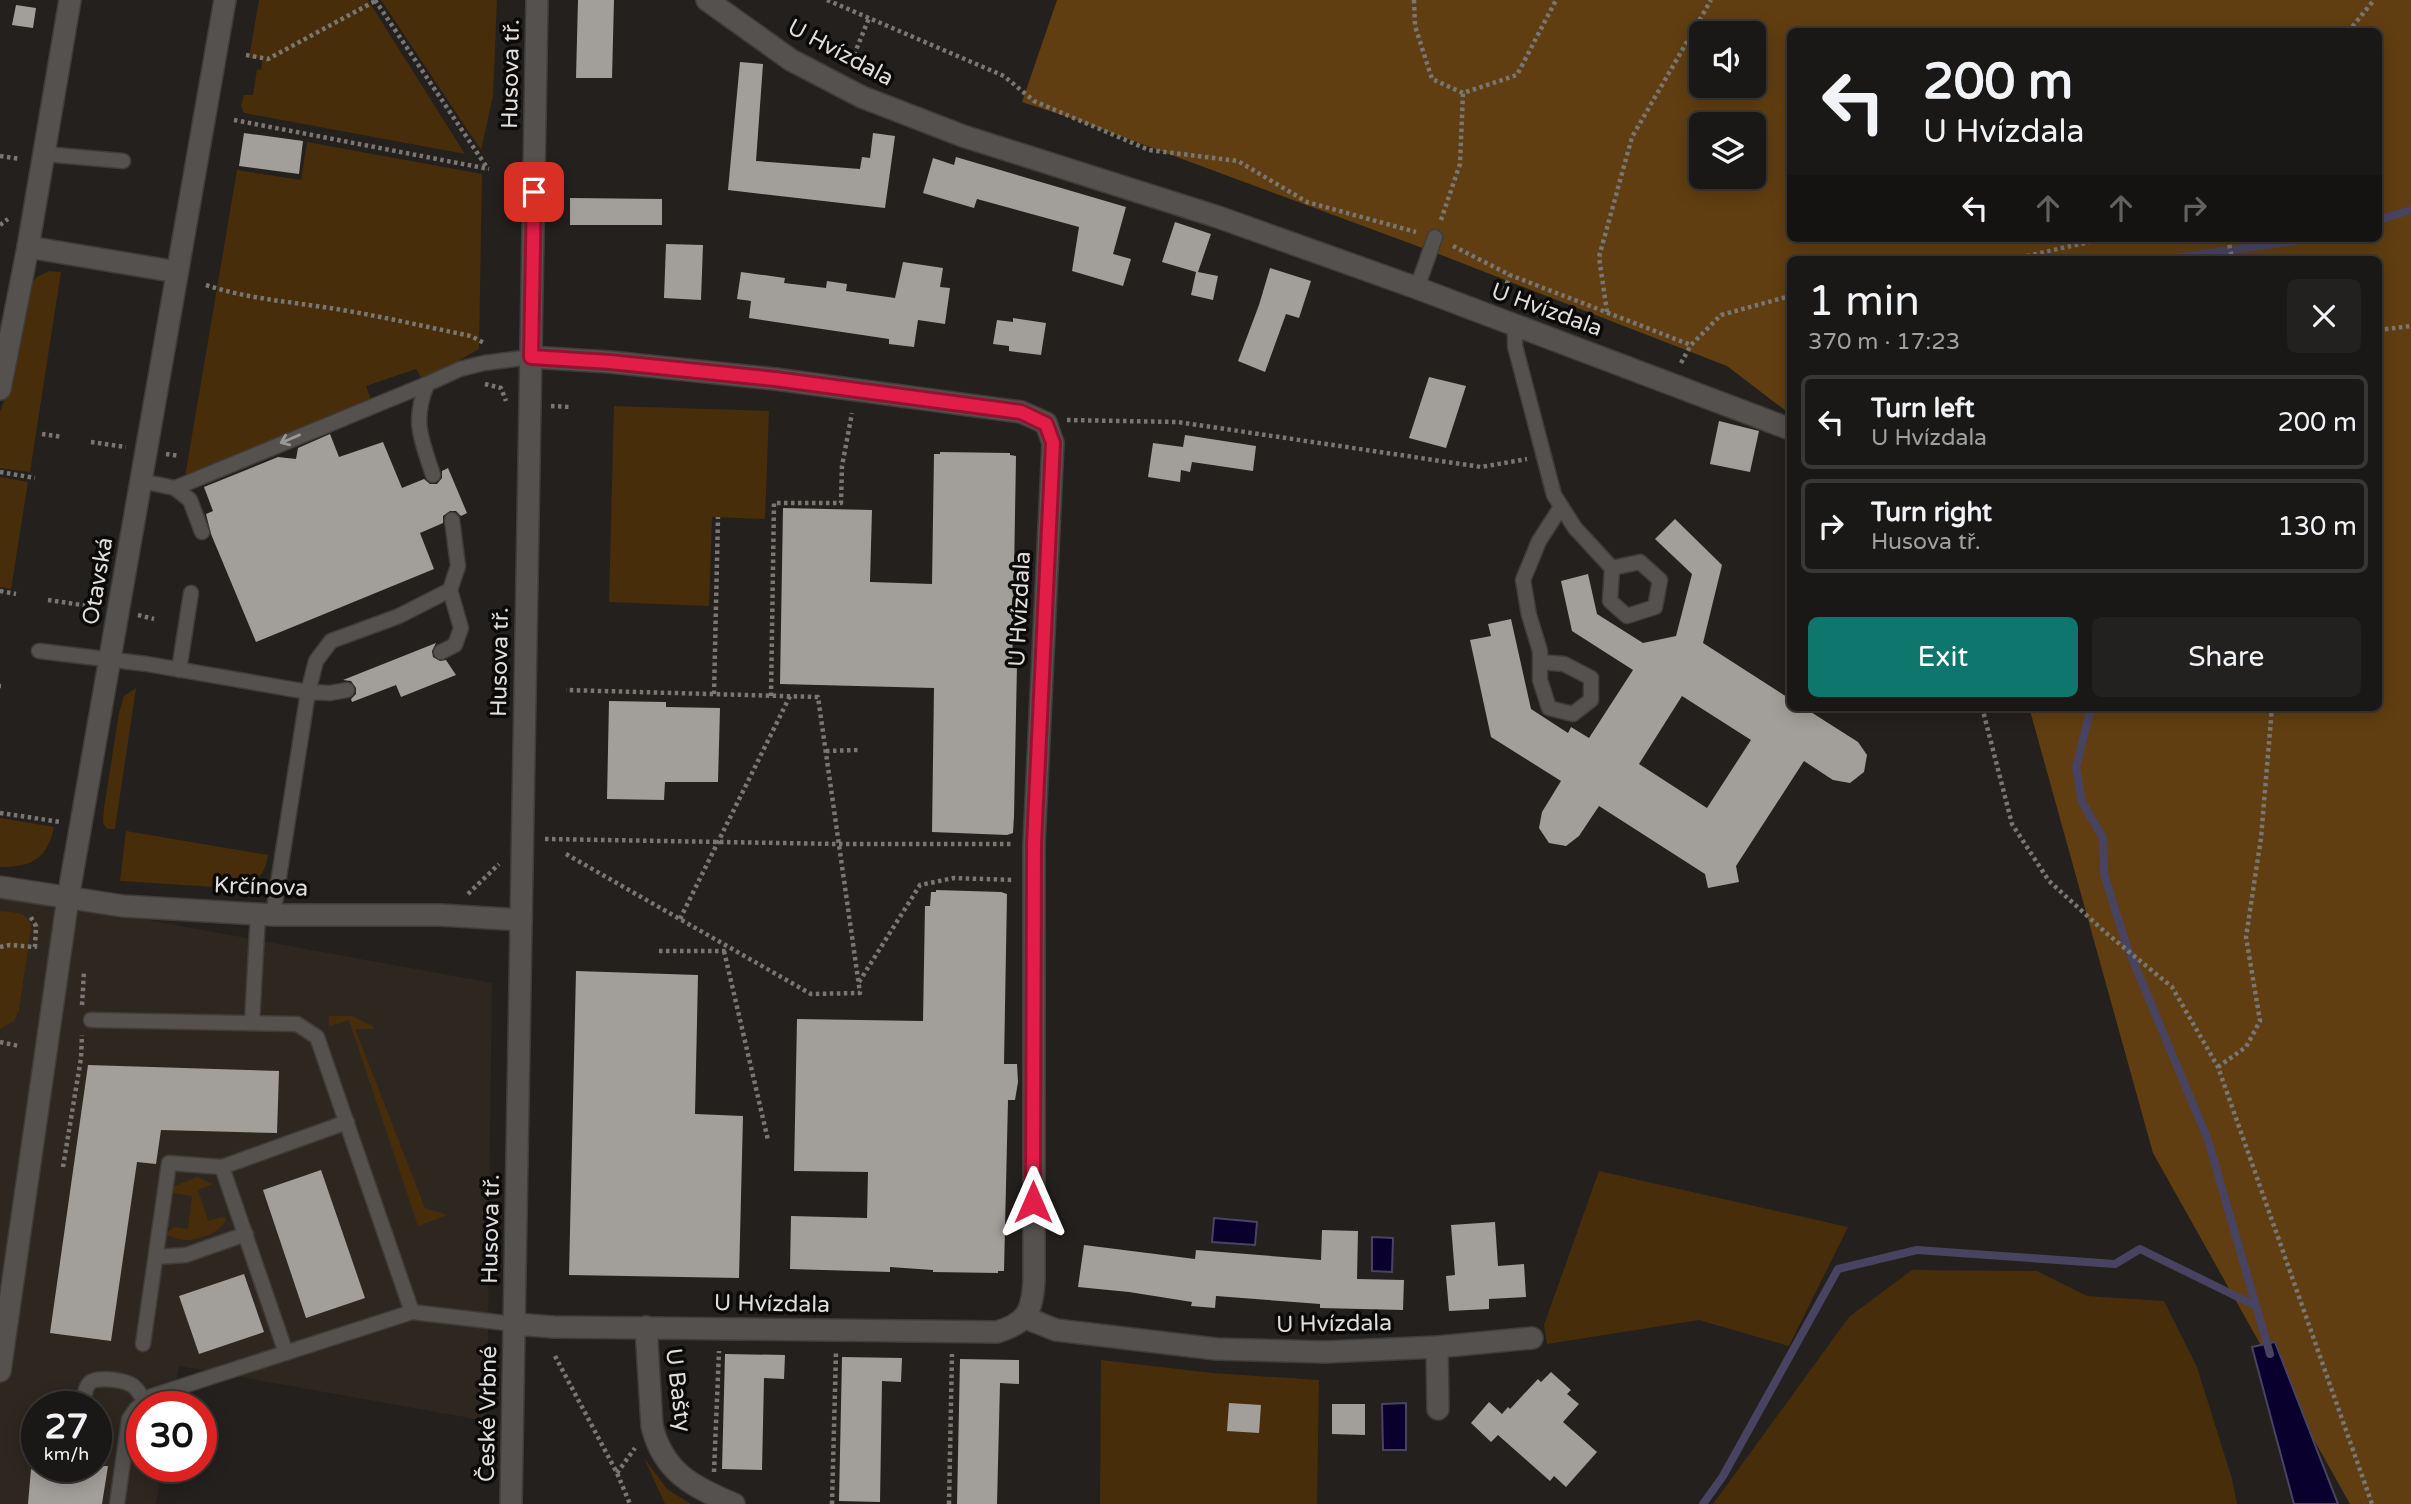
<!DOCTYPE html>
<html lang="en">
<head>
<meta charset="utf-8">
<style>
	body { margin:0; font-family:"Varela Round",sans-serif; background:#23211f; color:#f1f3f6; height:100vh; display:flex; flex-direction:column; font-size:26px; white-space:nowrap }
	* { box-sizing:border-box; margin:0 }
	p { font-size:23px; color:#9fa0a1 }
	.icon { flex:none; width:38px; height:38px; fill:none; stroke:currentColor; stroke-width:2; stroke-linecap:round; stroke-linejoin:round }
	.map { position:relative; flex:1; overflow:hidden }
	.details { position:absolute; left:1787px; top:256px; width:595px; height:455px; display:flex; flex-direction:column; background:#1a1816; border-radius:10px; box-shadow:0 4px 18px #0003,0 0 0 2px #383735 }
	.details>* { flex:none }
	.banner { position:absolute; left:1787px; top:28px; width:595px; height:214px; border-radius:10px; box-shadow:0 4px 18px #0003,0 0 0 2px #383735; background:#1a1816; color:#f1f3f6; overflow:hidden }
	.tools { position:absolute; left:1689px; top:21px; display:grid; gap:14px }
	.tools a { display:grid; place-items:center; width:77px; height:77px; border-radius:10px; background:#1a1816; box-shadow:0 4px 18px #0003,0 0 0 2px #383735; font-size:35px }
	.speed { position:absolute; left:21px; top:1391px; display:flex; gap:14px; font-size:35px; font-weight:700; text-align:center }
	.speed>* { display:grid; place-content:center; width:91px; height:91px; border-radius:50%; background:#1a1816; box-shadow:0 4px 18px #0003,0 0 0 2px #383735; line-height:1 }
	.speed small { font-size:18px; font-weight:400 }
	.speed .limit { border:10px solid #d22; background:#fff; color:#111 }
	.pin { position:absolute; display:grid; place-items:center; width:60px; height:60px; color:#fff; margin:-30px; border-radius:14px; box-shadow:0 4px 10px #0006 }
	.me { position:absolute; width:77px; margin:-38px; rotate:0deg; stroke-linejoin:round; filter:drop-shadow(0 0 5px #0008) }
	.turn { display:flex; align-items:center; gap:24px; height:147px; padding:0 21px; font-size:32px }
	.turn .icon { width:91px; height:91px; stroke-width:2.5 }
	.turn b { display:block; font-size:49px; line-height:60px }
	.lanes { display:flex; align-items:center; height:66px; padding:0 21px; background:#0003; justify-content:center; gap:35px; direction:ltr }
	.lanes .off { opacity:.35 }
	.round { display:grid; place-items:center; flex:none; width:74px; height:74px; border-radius:10px; background:#23211f }
	.headline { display:flex; align-items:center; justify-content:space-between; height:119px; padding:0 21px }
	h1 { font-size:42px; font-weight:600; line-height:52px }
	.action { display:flex; gap:14px; margin-top:auto; padding:14px 21px }
	.action a { flex:1; height:80px; border-radius:10px; background:#0f766e; color:#fff; font-size:28px; font-weight:600; line-height:80px; text-align:center }
	.action a+a { background:#23211f; color:#f1f3f6 }
	ul { padding:0; list-style:none }
	li { display:flex; align-items:center; gap:21px; height:94px; margin:0 14px 10px; padding:0 7px; border:4px solid #383735; border-radius:10px }
	li div { flex:1 }
	li b { display:block; font-size:26px }
	li em { font-style:normal }
	.map>svg:first-child { display:block }
	.built { fill:#2e271f; fill-rule:evenodd }
	.green { fill:#482d0b }
	.forest { fill:#603e11; fill-rule:evenodd }
	.water { fill:#09002e; stroke:#494362; stroke-width:2 }
	.lines { fill:none; stroke-linecap:round; stroke-linejoin:round }
	.stream { stroke:#494362; stroke-width:8 }
	.building { fill:#a29f9b; fill-rule:evenodd }
	.lane-casing { stroke:#3f3d3a; stroke-width:17 }
	.street-casing { stroke:#3f3d3a; stroke-width:24 }
	.secondary-casing { stroke:#3f3d3a; stroke-width:24 }
	.path { stroke:#797774; stroke-width:4.5; stroke-dasharray:3.5 3.5; stroke-linecap:butt }
	.lane { stroke:#54514e; stroke-width:14 }
	.street { stroke:#54514e; stroke-width:21 }
	.secondary { stroke:#54514e; stroke-width:21 }
	.oneway { stroke:#9a9895 }
	.route-casing { stroke:#92132f; stroke-width:18 }
	.route { stroke:#e11d48; stroke-width:12 }
	.labels { text-anchor:middle; stroke-width:7; stroke-linejoin:round; paint-order:stroke }
	.street-label { font-size:23px; fill:#dfdedc; stroke:#0b0a09 }
</style>
</head>
<body>
<div class="map">
<svg width="2411" height="1504" viewBox="0 0 2411 1504">
	<rect width="100%" height="100%" fill="#23201d"/>
	<!-- built -->
	<path class="built" d="M0 893 492 983 487 1421 179 1366 172 1407H142V1466L162 1467 156 1504H0ZM37 1407H96V1466H37Z"/>
	<!-- green -->
	<g class="green">
		<path d="M259 0H368L465 154 244 113 241 106 244 95H253L257 69 261 70 263 56H260L257 59 249 58Z"/>
		<path d="M381 0H497L493 96 481 150Z"/>
		<path d="M307 142 482 174 479 349 423 381 416 369 366 386 371 400 185 477 237 170 301 180Z"/>
		<path d="M49 271 61 272 30 472 0 468V412L15 370 30 285 37 277Z"/>
		<path d="M614 406 769 411 765 519 712 517 709 606 609 602Z"/>
		<path d="M0 477 28 482 11 589 0 587Z"/>
		<path d="M136 688 115 829H107L103 823 104 808 119 713 124 696Z"/>
		<path d="M0 818 54 827C47 859 32 867 0 867Z"/>
		<path d="M126 831 268 855C266 871 259 879 247 889L120 881Z"/>
		<path d="M0 911C14 913 30 911 31 928L19 1010 14 1021 0 1029Z"/>
		<path d="M329 1016H352L374 1027 375 1029H355L425 1208 448 1215 418 1226 349 1020 329 1026Z"/>
		<path d="M1599 1171 1848 1227 1789 1346 1699 1320 1547 1344 1544 1325Z"/>
		<path d="M197 1177 213 1184 198 1190 208 1221 222 1217 226 1219C223 1231 201 1239 189 1240 182 1241 173 1237 167 1235V1232L174 1227 188 1229 192 1196 172 1193 173 1187Z"/>
		<path d="M1912 1270 2037 1271 2087 1296 2164 1301 2197 1367 2232 1479 2237 1504H1713L1849 1317Z"/>
		<path d="M1101 1360 1212 1373 1319 1380 1317 1504H1100Z"/>
		<path d="M644 1458 667 1489 691 1504H665Z"/>
	</g>
	<!-- forest -->
	<path class="forest" d="M1057 0H2411V1504H2350L2153 1153 2029 707H2378V259H1790V414L1727 366 1436 253 1074 119 1022 102ZM1790 32H2378V238H1790ZM1701 33H1754V86H1701ZM1701 124H1754V177H1701Z"/>
	<!-- water -->
	<g class="water">
		<path d="M1214 1218 1257 1222 1255 1245 1212 1242Z"/>
		<path d="M1372 1237 1393 1238 1392 1272 1372 1271Z"/>
		<path d="M2275 1342 2338 1504H2294L2252 1347Z"/>
		<path d="M1406 1403V1450H1383L1382 1404Z"/>
	</g>
	<g class="lines">
		<!-- stream -->
		<g class="stream">
			<path d="M2378 220 2411 210"/>
			<path d="M2166 259 2317 238"/>
			<path d="M2091 707 2076 768 2082 802 2103 838 2104 874 2126 944 2208 1140 2270 1354"/>
			<path d="M1703 1504 1723 1476 1838 1269 1917 1250 2115 1264 2140 1249 2254 1305"/>
		</g>
	</g>
	<!-- building -->
	<g class="building">
		<path d="M578 0H614L612 78H576Z"/>
		<path d="M16 5 36 8 33 28 12 25Z"/>
		<path d="M740 62 763 64 756 161 860 169 862 157 870 158 873 133 895 136 885 208 728 190Z"/>
		<path d="M244 133 303 141 299 174 239 166Z"/>
		<path d="M956 157 1126 207 1113 254 1131 259 1123 286 1072 271 1079 227 977 199 974 208 923 193 933 158 954 165Z"/>
		<path d="M570 198 662 199V225H570Z"/>
		<path d="M1175 222 1211 234 1198 272 1218 276 1213 300 1191 295 1196 272 1162 262Z"/>
		<path d="M666 244 703 245 701 300 664 298Z"/>
		<path d="M903 262 943 268 940 287 950 288 945 324 918 320 914 347 889 344V339L749 318 751 301 737 299 741 272 785 278 784 283 826 288 827 281 847 284 846 291 895 298Z"/>
		<path d="M1270 268 1311 281 1299 318 1286 314 1265 372 1238 361 1259 305Z"/>
		<path d="M1013 318 1046 323 1041 355 1009 351V346L993 344 997 320 1013 322Z"/>
		<path d="M1429 377 1466 386 1446 448 1409 438Z"/>
		<path d="M1719 421 1759 431 1750 472 1710 464Z"/>
		<path d="M330 434 339 457 383 442 402 488 424 479 430 484H437L442 478V471L448 468 467 513 461 516 456 511H450L443 516V523L420 533 434 569 256 642 211 534 206 514 213 511 204 487 278 457 296 459 298 448Z"/>
		<path d="M1185 435 1256 446 1253 471 1192 462 1190 472 1181 470 1180 482 1148 477 1153 443 1183 447Z"/>
		<path d="M940 452 1010 453V455L1016 456 1013 631 1012 664H1017L1014 816 1013 833 1007 835 932 832 934 688 780 684 783 508 872 510 870 582 932 584 934 454H940Z"/>
		<path d="M1675 519 1722 565 1703 643 1790 699V707H1803L1858 742 1867 755 1864 772 1850 783 1833 780 1804 761 1736 866 1739 882 1708 888 1705 874 1599 806 1579 836 1566 846 1549 843 1539 828 1542 812 1561 781 1491 737 1470 640 1491 636 1488 624 1511 619 1531 709 1568 733 1571 727 1589 738 1633 670 1572 631 1561 581 1588 574 1597 614 1643 643 1676 636 1692 574 1655 539ZM1682 696 1751 740 1707 808 1639 764Z"/>
		<path d="M436 643 432 651 433 657 440 661 446 660 456 675 401 697 396 685 352 702 351 699 356 694V688L351 681 343 680Z"/>
		<path d="M609 701 666 702V707L720 708 718 782H665L664 800 607 799Z"/>
		<path d="M936 890 1001 892 1007 894 1004 1064H1017L1018 1082 1015 1100H1008L1004 1271H998V1273L933 1272V1270L890 1267V1272L790 1269 791 1216 867 1218 868 1172 794 1171 797 1019 923 1021 925 906H930L931 892H936Z"/>
		<path d="M576 971 698 975 695 1114 743 1116 739 1278 569 1275Z"/>
		<path d="M88 1065 279 1071 277 1133 161 1130 156 1164 137 1162 111 1341 50 1333Z"/>
		<path d="M321 1170 365 1298 306 1318 263 1190Z"/>
		<path d="M1495 1222 1498 1266 1524 1264 1526 1297 1489 1299V1309L1449 1311 1446 1276 1455 1275 1451 1225Z"/>
		<path d="M1322 1230 1358 1231 1357 1279 1404 1280 1403 1310 1320 1308V1304L1216 1296 1215 1308 1191 1306 1192 1302 1129 1292 1078 1287 1084 1245 1195 1259 1196 1250 1321 1260Z"/>
		<path d="M244 1274 264 1332 199 1354 179 1296Z"/>
		<path d="M725 1354 785 1355 784 1379 764 1378 762 1470 722 1469Z"/>
		<path d="M842 1357 902 1358 901 1382 882 1381 880 1502 839 1501Z"/>
		<path d="M960 1359 1019 1360V1384L1000 1383 997 1504H957Z"/>
		<path d="M1551 1372 1571 1390 1567 1394 1579 1404 1563 1422 1597 1452 1566 1487 1554 1476 1550 1481 1498 1435 1491 1442 1471 1423 1489 1402 1502 1414 1508 1407 1510 1409 1538 1379 1541 1382Z"/>
		<path d="M1229 1403 1261 1405 1259 1433 1227 1431Z"/>
		<path d="M1332 1404H1365V1435L1332 1434Z"/>
		<path d="M33 1466H108L102 1504H28L31 1469 33 1470Z"/>
	</g>
	<g class="lines">
		<defs>
			<g id="lane">
				<path d="M44 154 123 161"/>
				<path d="M1417 288 1435 237"/>
				<path d="M1515 325V346L1554 495 1575 528 1612 568 1610 601 1627 616 1655 607 1660 580 1640 562 1612 568"/>
				<path d="M433 475C421 438 412 422 427 384L460 369 484 363 531 357"/>
				<path d="M141 481 175 488 427 384"/>
				<path d="M175 488 190 500 202 532"/>
				<path d="M39 651 147 664 308 692 316 661 331 641 399 616 450 590 458 566 452 520"/>
				<path d="M441 652 455 645 461 628 450 590"/>
				<path d="M1540 662 1564 664 1591 678V700L1573 714 1549 708 1540 680V651L1529 615 1523 580 1539 541 1561 507"/>
				<path d="M179 670 191 593"/>
				<path d="M273 915 308 692 330 693 347 690"/>
				<path d="M91 1020 297 1024 317 1037 412 1312 514 1324"/>
				<path d="M252 1023 258 914"/>
				<path d="M222 1167 347 1122"/>
				<path d="M156 1257 186 1255 246 1234"/>
				<path d="M143 1344 169 1163 222 1167 286 1353"/>
				<path d="M84 1407C84 1400 84 1391 88 1385 93 1375 121 1380 130 1384 137 1387 141 1396 145 1401"/>
				<path d="M117 1504 129 1419 136 1409 152 1396 412 1312"/>
			</g>
			<g id="street">
				<path d="M707 0 791 60 862 97 963 136 1218 217 1417 288 1790 429"/>
				<path d="M28 247 177 272"/>
				<path d="M0 389 28 247 70 0"/>
				<path d="M0 887 123 906 273 915H440L521 920"/>
				<path d="M1026 1318 1056 1330 1216 1349 1325 1352 1437 1347 1532 1338"/>
				<path d="M514 1324 554 1327 997 1332C1027 1323 1032 1312 1034 1281V844L1053 443 1046 423 1021 412 775 379 610 362 531 357"/>
				<path d="M646 1327 652 1426C663 1472 693 1487 734 1504"/>
				<path d="M1437 1347 1438 1409"/>
				<path d="M0 1371 68 898 225 0"/>
			</g>
			<path id="secondary" d="M511 1504 537 0"/>
		</defs>
		<!-- lane casing -->
		<use href="#lane" class="lane-casing"/>
		<!-- street casing -->
		<use href="#street" class="street-casing"/>
		<!-- secondary casing -->
		<use href="#secondary" class="secondary-casing"/>
		<!-- path -->
		<g class="path">
			<path d="M375 0 488 169"/>
			<path d="M827 0 1004 76 1034 101 1149 150 1238 161 1307 202 1416 232"/>
			<path d="M1414 0 1415 26 1432 79 1463 93 1517 75 1556 0"/>
			<path d="M2348 32 2374 0"/>
			<path d="M246 55 268 59 377 0"/>
			<path d="M854 55 869 18"/>
			<path d="M234 120 489 169"/>
			<path d="M0 156 20 159"/>
			<path d="M1441 220 1460 164 1463 93"/>
			<path d="M0 225 8 219"/>
			<path d="M2228 238 2232 259"/>
			<path d="M1453 246 1510 275 1691 345"/>
			<path d="M2013 259 2107 238"/>
			<path d="M206 285C245 298 283 301 323 307 372 314 422 326 471 336L484 343"/>
			<path d="M1502 297 1510 275"/>
			<path d="M1607 312 1599 257 1632 137 1711 0"/>
			<path d="M2378 330 2411 326"/>
			<path d="M1681 363 1691 345 1721 315 1790 296"/>
			<path d="M485 384 501 388 506 401"/>
			<path d="M551 406 571 407"/>
			<path d="M1067 420 1178 422 1481 467 1527 459"/>
			<path d="M42 434 62 437"/>
			<path d="M91 442 126 447"/>
			<path d="M166 454 179 456"/>
			<path d="M0 472 35 478"/>
			<path d="M0 591 16 594"/>
			<path d="M48 600 95 607"/>
			<path d="M138 615 154 619"/>
			<path d="M0 686H1"/>
			<path d="M714 694 718 517"/>
			<path d="M771 696 774 503H841L842 466 852 413"/>
			<path d="M1982 707 2012 824 2049 881 2105 932 2172 987 2218 1067 2372 1504"/>
			<path d="M826 751 858 750"/>
			<path d="M0 813 61 822"/>
			<path d="M545 839 839 844H1012"/>
			<path d="M566 854 811 994 860 993 818 697 566 690"/>
			<path d="M468 894 499 864"/>
			<path d="M680 919 790 696"/>
			<path d="M0 947 10 945 35 947 36 926 30 916"/>
			<path d="M659 951H726"/>
			<path d="M724 951 768 1140"/>
			<path d="M859 982 920 885 954 878 1013 880"/>
			<path d="M82 1005 84 972"/>
			<path d="M0 1042 19 1046"/>
			<path d="M2218 1067 2246 1047 2260 1021 2246 937 2261 838 2272 707"/>
			<path d="M63 1167 81 1058 82 1035"/>
			<path d="M555 1356 617 1473 630 1504"/>
			<path d="M714 1472 719 1351"/>
			<path d="M617 1473 635 1448"/>
			<path d="M832 1504 836 1352"/>
			<path d="M949 1504 952 1354"/>
		</g>
		<!-- lane -->
		<use href="#lane" class="lane"/>
		<!-- street -->
		<use href="#street" class="street"/>
		<!-- secondary -->
		<use href="#secondary" class="secondary"/>
	</g>
	<!-- one-way arrows -->
	<defs><path id="oneway-shaft" d="M-6 0H5M1.5-3L5.5 0L1.5 3" fill="none" stroke-width="1.6" stroke-linecap="round" stroke-linejoin="round" transform="scale(1.75)"/></defs>
	<use class="oneway" href="#oneway-shaft" transform="translate(290 439) rotate(157)"/>
	<g class="lines">
		<defs>
			<path id="route" d="M534 192 531 357 610 362 775 379 1021 412 1046 424 1053 443 1034 844 1033 1202"/>
		</defs>
		<!-- route casing -->
		<use href="#route" class="route-casing"/>
		<!-- route -->
		<use href="#route" class="route"/>
	</g>
	<g class="labels">
		<!-- street labels -->
		<g class="street-label">
			<text transform="translate(841 52) rotate(28)" y="8">U Hvízdala</text>
			<text transform="translate(510 74) rotate(-89)" y="8">Husova tř.</text>
			<text transform="translate(1547 309) rotate(20)" y="8">U Hvízdala</text>
			<text transform="translate(97 581) rotate(-80)" y="8">Otavská</text>
			<text transform="translate(1019 609) rotate(-87)" y="8">U Hvízdala</text>
			<text transform="translate(499 662) rotate(-89)" y="8">Husova tř.</text>
			<text transform="translate(261 886) rotate(2)" y="8">Krčínova</text>
			<text transform="translate(490 1229) rotate(-89)" y="8">Husova tř.</text>
			<text transform="translate(772 1303) rotate(1)" y="8">U Hvízdala</text>
			<text transform="translate(1334 1323) rotate(-1)" y="8">U Hvízdala</text>
			<text transform="translate(679 1390) rotate(83)" y="8">U Bašty</text>
			<text transform="translate(487 1414) rotate(-89)" y="8">České Vrbné</text>
		</g>
	</g>
</svg>
<div class="tools">
<a><svg class="icon" aria-label="sound" viewBox="0 0 24 24"><path d="M4 9h4l5-4v14l-5-4H4zM17 9q2 3 0 6"/></svg></a>
<a><svg class="icon" aria-label="layers" viewBox="0 0 24 24"><path d="M12 4l9 5-9 5-9-5zM3 14l9 5 9-5"/></svg></a>
</div>
<div class="speed"><div>27<small>km/h</small></div><div class="limit">30</div></div>
<div class="pin" style="left:534px;top:192px;background:#d93025"><svg class="icon" aria-label="arrive" viewBox="0 0 24 24"><path d="M6 21V4h12l-3 4 3 4H6"/></svg></div>
<svg class="me" style="left:1033px;top:1202px" viewBox="-20 -20 40 40"><path d="M0-17L14 15 0 8-14 15z" fill="#e11d48" stroke="#fff" stroke-width="4"/></svg>
<div class="banner">
<div class="turn"><svg class="icon" aria-label="left" viewBox="0 0 24 24"><path d="M17 20v-9H6M10 6l-5 5 5 5"/></svg><div><b>200 m</b>U Hvízdala</div></div>
<div class="lanes"><svg class="icon" aria-label="left" viewBox="0 0 24 24"><path d="M17 20v-9H6M10 6l-5 5 5 5"/></svg><svg class="icon off" aria-label="ahead" viewBox="0 0 24 24"><path d="M12 20V5M6 11l6-6 6 6"/></svg><svg class="icon off" aria-label="ahead" viewBox="0 0 24 24"><path d="M12 20V5M6 11l6-6 6 6"/></svg><svg class="icon off" aria-label="right" viewBox="0 0 24 24"><path d="M7 20v-9h11M14 6l5 5-5 5"/></svg></div>
</div>
<section class="details">
<div class="headline"><div><h1>1 min</h1><p>370 m · 17:23</p></div><a class="round"><svg class="icon" aria-label="close" viewBox="0 0 24 24"><path d="M6 6l12 12M18 6L6 18"/></svg></a></div>
<ul>
<li><svg class="icon" aria-label="left" viewBox="0 0 24 24"><path d="M17 20v-9H6M10 6l-5 5 5 5"/></svg><div><b>Turn left</b><p>U Hvízdala</p></div><em>200 m</em></li>
<li><svg class="icon" aria-label="right" viewBox="0 0 24 24"><path d="M7 20v-9h11M14 6l5 5-5 5"/></svg><div><b>Turn right</b><p>Husova tř.</p></div><em>130 m</em></li>
</ul>
<div class="action"><a>Exit</a><a>Share</a></div>
</section>
</div>
</body>
</html>
